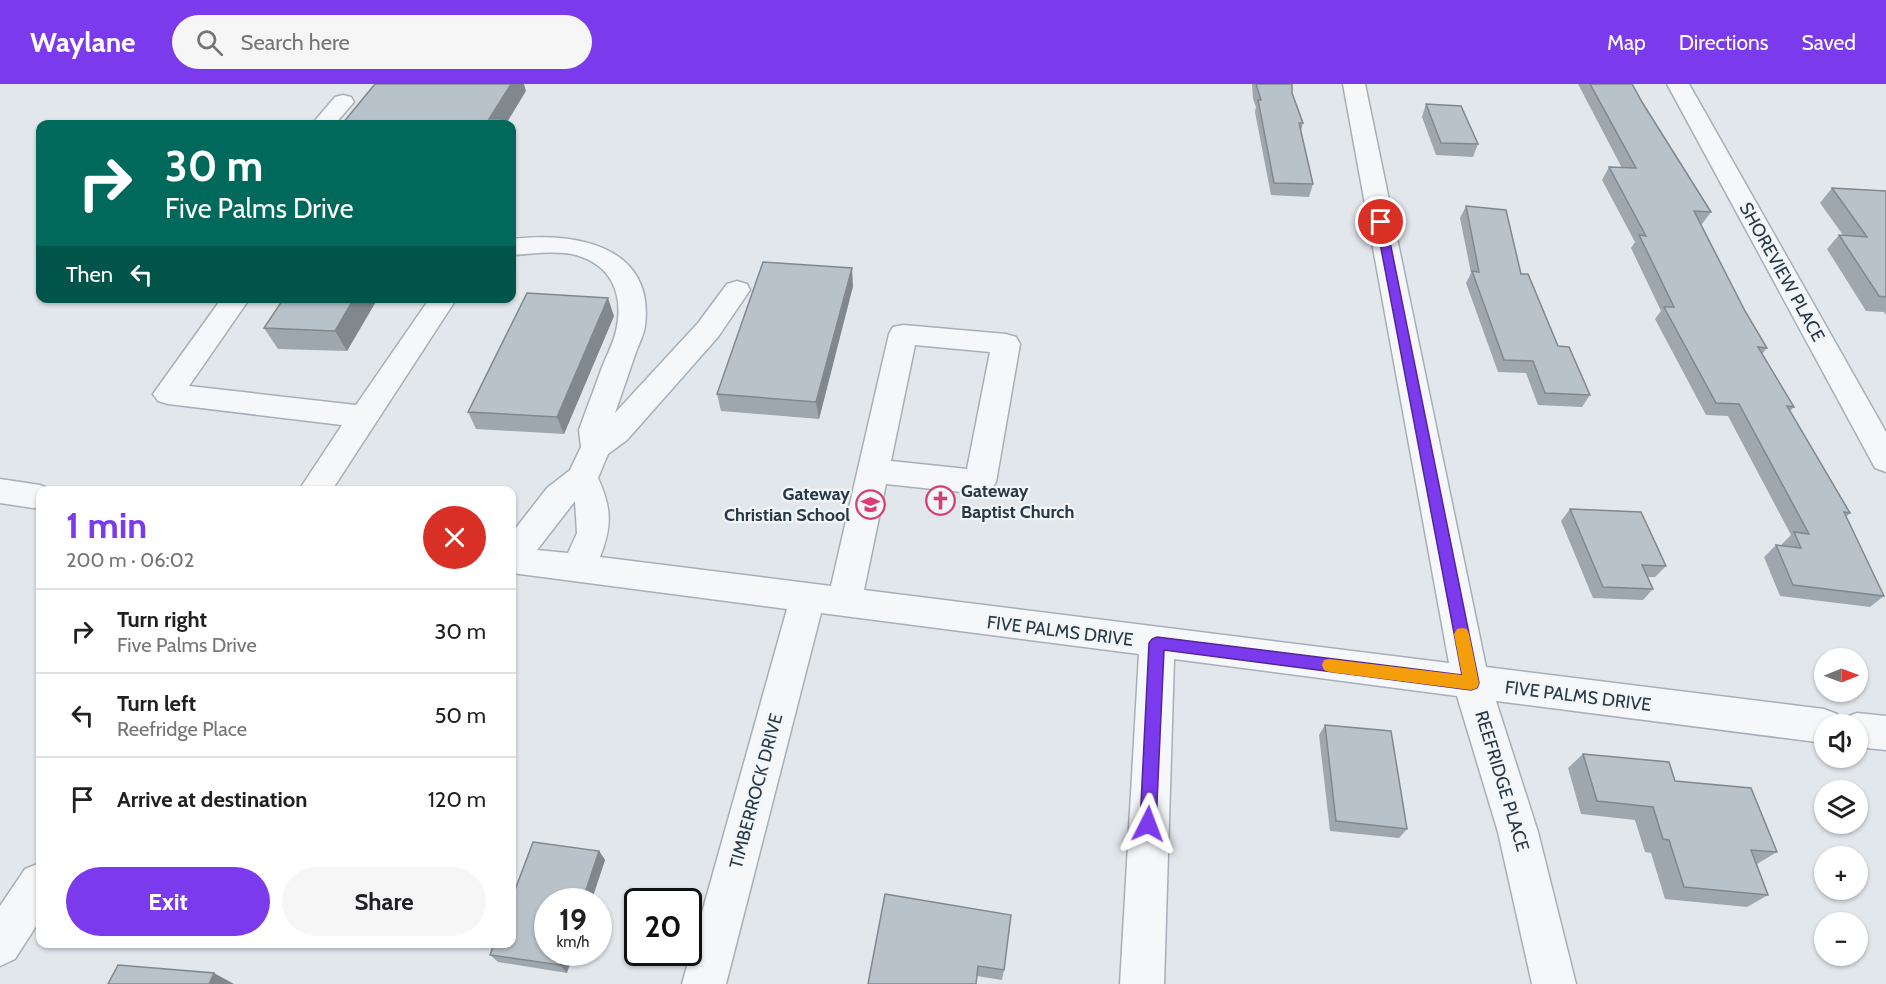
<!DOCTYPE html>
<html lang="en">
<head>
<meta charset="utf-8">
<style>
	body { margin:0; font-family:Cabin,sans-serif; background:#f6f6f6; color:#202124; height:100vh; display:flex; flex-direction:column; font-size:22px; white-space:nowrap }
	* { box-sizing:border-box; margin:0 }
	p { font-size:20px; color:#757577 }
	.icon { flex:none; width:33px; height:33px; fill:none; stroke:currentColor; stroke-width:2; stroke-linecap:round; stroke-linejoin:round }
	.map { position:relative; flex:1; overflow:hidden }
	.details { position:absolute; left:36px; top:402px; width:480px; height:462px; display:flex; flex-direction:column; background:#fff; border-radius:12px; box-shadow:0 2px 4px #0004 }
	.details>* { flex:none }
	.top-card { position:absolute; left:36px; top:36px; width:480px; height:183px; border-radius:12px; box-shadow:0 2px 4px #0004; background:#00695c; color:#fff; overflow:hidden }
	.needle { width:39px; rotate:89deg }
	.controls { position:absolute; left:1814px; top:564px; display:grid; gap:12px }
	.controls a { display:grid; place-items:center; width:54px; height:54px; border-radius:50%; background:#fff; box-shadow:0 2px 4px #0004; font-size:30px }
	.speed { position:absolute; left:534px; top:804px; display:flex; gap:12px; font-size:30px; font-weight:700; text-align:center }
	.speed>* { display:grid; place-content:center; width:78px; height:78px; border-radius:50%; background:#fff; box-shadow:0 2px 4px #0004; line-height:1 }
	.speed small { font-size:15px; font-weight:400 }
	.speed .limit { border:3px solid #111; border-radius:9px; background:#fff; color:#111 }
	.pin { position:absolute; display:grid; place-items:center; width:51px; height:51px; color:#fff; margin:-26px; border:3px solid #fff; border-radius:50%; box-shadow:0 2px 6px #0007 }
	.me { position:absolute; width:66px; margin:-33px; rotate:3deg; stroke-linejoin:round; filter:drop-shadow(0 0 4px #0008) }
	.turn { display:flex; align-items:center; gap:21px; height:126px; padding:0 30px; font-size:27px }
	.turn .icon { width:78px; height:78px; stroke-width:2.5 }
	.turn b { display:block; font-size:42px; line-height:51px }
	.then { display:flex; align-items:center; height:57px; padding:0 30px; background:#0003; gap:12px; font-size:22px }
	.round { display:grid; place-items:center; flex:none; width:63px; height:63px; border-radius:32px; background:#f6f6f6 }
	.headline { display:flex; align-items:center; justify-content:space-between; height:102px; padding:0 30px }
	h1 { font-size:36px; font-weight:700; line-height:45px; color:#7c3aed }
	.primary-button { display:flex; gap:12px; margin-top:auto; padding:12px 30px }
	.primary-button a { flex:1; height:69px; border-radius:36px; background:#7c3aed; color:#fff; font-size:24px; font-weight:700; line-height:69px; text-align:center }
	.primary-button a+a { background:#f6f6f6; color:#202124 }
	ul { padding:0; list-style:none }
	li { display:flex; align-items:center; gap:18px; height:84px; padding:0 30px; border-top:2px solid #e0e0e0 }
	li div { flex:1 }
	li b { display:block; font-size:22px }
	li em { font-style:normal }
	header { display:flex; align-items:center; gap:36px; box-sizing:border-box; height:84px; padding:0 30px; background:#7c3aed; color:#fff }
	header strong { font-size:28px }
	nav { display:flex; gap:33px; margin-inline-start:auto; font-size:21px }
	.search { width:420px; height:54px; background:#f6f6f6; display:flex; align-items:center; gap:15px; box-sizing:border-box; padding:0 21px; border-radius:33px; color:#757577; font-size:22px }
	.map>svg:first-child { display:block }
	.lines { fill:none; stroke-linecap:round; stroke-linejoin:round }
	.minor-casing { stroke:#a6afb7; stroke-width:3 }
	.minor { fill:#f5f7f9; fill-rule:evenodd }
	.wall { fill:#9ea7ae }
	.shaded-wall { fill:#81888d }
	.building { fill:#b8c2ca; stroke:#81888d; stroke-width:1.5 }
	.route { fill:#7c3aed; stroke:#51269a; stroke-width:1.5 }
	.slow { fill:#f59e0b }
	.labels { text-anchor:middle; stroke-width:4.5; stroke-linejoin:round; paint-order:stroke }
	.street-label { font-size:18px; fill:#283845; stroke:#f2f6f9 }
	.poi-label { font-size:18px; font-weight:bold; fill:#283845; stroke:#f2f6f9; text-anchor:start }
</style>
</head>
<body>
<header>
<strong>Waylane</strong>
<div class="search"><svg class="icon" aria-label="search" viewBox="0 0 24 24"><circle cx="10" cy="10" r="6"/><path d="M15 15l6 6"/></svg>Search here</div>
<nav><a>Map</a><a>Directions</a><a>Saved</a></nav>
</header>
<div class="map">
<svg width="1886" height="900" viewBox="0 0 1886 900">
	<rect width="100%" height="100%" fill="#e2e7ec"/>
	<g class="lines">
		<defs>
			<g id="minor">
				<path d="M1343 0H1365L1486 583 1824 625 1837 630 1841 639 1844 634 1857 629 1886 632V666L1857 663V640H1824V659L1496 617 1538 748 1576 900H1532L1498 748 1457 612 1174 575 1164 900H1120L1139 570 821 529 726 900H682L787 525 512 489V449L547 404 570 386 581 363 579 346C586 326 594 306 601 286 606 272 615 257 617 242 623 209 611 181 576 171 555 166 532 170 512 171V155C573 148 655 160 645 242 644 250 639 260 636 268 629 288 622 309 615 329L698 239 727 200 737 197 747 200 750 206 718 253 627 356 608 370 598 394C612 425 612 442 600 473L831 502 889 250 893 243 903 241 1006 250 1016 253 1020 260 996 398 991 406 980 410 886 400 864 506 1449 579ZM915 261 990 268 967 385 891 377ZM575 417 577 449 568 469 537 466Z"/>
				<path d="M1667 0H1689L1886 348V388L1875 384Z"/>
				<path d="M343 11 351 13 354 18 335 40H312L335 13Z"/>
				<path d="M222 214H250L189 302 356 321 430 214H457L332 406H299L342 341 168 320 158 317 153 310Z"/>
				<path d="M0 395 40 401 53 406H40V425L0 419Z"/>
				<path d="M40 779V836L15 875 0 882V822L25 785Z"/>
			</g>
		</defs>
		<!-- minor casing -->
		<use href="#minor" class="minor-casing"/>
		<!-- minor -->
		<use href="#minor" class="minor"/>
	</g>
	<!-- wall -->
	<g class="wall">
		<path d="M1252 0H1292V9L1303 39 1301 47 1313 100 1309 113 1271 111 1255 28 1256 23 1253 15Z"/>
		<path d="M1578 0H1632L1642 18 1711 128 1702 140H1701L1745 227 1767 264 1762 270 1794 323 1790 327 1850 429 1846 433 1884 512 1870 523 1780 512 1764 473 1776 461 1782 462V460L1791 451 1728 332 1706 331 1655 235 1661 227 1631 164 1635 158 1602 96 1609 83 1622 84Z"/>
		<path d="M1426 20 1478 60 1473 73 1436 71 1422 33Z"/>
		<path d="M1832 104 1886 107V231L1884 228 1866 227 1827 165 1839 151H1843L1820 119Z"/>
		<path d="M1466 122 1521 190 1558 262 1590 311 1582 323 1538 321 1526 289 1498 288 1466 199 1471 189 1460 134Z"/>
		<path d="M853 202 819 335 721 327 717 310Z"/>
		<path d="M284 214H378L347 267 278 265 264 244Z"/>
		<path d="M614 232 564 350 476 345 468 328Z"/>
		<path d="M1570 425 1666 482 1655 493H1648L1653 505 1643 516 1593 514 1561 437Z"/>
		<path d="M1325 641 1407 745 1399 754 1330 747 1319 651Z"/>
		<path d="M1583 670 1675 697 1777 768 1757 780 1768 811 1747 823 1665 815 1651 769 1645 768 1635 736 1581 730 1568 684Z"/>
		<path d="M599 767 605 776 591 818H548L567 889 498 878 490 871Z"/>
		<path d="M885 810 1004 886 1002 896 977 892Z"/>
	</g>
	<!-- shaded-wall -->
	<g class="shaded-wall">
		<path d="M511 0H524L526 7 506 40H491L489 35Z"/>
		<path d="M852 184 853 202 819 335 816 318Z"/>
		<path d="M354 214H378L347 267 335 247Z"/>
		<path d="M608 214 614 232 564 350 557 333Z"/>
		<path d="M599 767 605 776 591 818H582Z"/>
		<path d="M565 868H574L567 889 560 881Z"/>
		<path d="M214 889 234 900H209Z"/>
	</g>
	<!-- building -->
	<g class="building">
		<path d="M375 0H511L489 35H501L498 40H342Z"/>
		<path d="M1256 0H1292V9L1303 39H1299L1313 100 1274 99 1258 16H1261Z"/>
		<path d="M1590 0H1632L1642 18 1711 128 1694 127 1745 227 1767 264 1758 263 1794 323 1787 322 1850 429 1844 428 1884 512 1793 501 1776 461 1801 464 1794 448 1809 450 1739 320 1716 319 1664 223H1674L1639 151 1646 152 1609 83 1636 84Z"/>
		<path d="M1426 20 1461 22 1478 60 1441 59Z"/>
		<path d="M1832 104 1886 107V213L1879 212 1839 151 1867 153Z"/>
		<path d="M1466 122 1506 126 1521 190H1528L1558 262 1569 263 1590 311 1545 309 1533 277 1504 276 1472 187 1479 188Z"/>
		<path d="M763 178 852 184 816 318 717 310Z"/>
		<path d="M527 209 608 214 557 333 468 328Z"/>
		<path d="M284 214H354L335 247 264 244Z"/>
		<path d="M1570 425 1641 428 1666 482 1642 481 1653 505 1603 503Z"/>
		<path d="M1325 641 1391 647 1407 745 1336 737Z"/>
		<path d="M1583 670 1669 678 1675 697 1751 704 1777 768 1751 766 1768 811 1684 803 1669 756 1663 755 1653 723 1597 717Z"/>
		<path d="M533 758 599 767 582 818H548V868H565L560 881 490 871 494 860H512V814Z"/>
		<path d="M885 810 1011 831 1004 886 978 882 976 900H868Z"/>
		<path d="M118 881 214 889 209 900H108Z"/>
	</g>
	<!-- route -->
	<path class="route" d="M1381 135 1386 138 1479 599 1477 604 1471 606 1164 566 1156 740 1154 746 1148 748 1142 746 1140 740 1149 559 1152 555 1157 553 1462 591 1376 138Z"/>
	<!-- slow -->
	<path class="slow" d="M1462 544 1467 545 1469 550 1479 599 1477 604 1471 606 1329 588 1324 586 1322 581 1324 576 1329 575 1462 591 1454 550 1457 545Z"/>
	<!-- icons -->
	<defs>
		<symbol id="church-ring" viewBox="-11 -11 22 22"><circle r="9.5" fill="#f2f6f9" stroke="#da3d71" stroke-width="1.5"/><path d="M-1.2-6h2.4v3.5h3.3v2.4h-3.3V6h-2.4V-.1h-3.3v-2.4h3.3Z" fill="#da3d71"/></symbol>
		<symbol id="school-ring" viewBox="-11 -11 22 22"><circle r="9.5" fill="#f2f6f9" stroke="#da3d71" stroke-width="1.5"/><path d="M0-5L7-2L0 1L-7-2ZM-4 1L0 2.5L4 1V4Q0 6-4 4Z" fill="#da3d71"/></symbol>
	</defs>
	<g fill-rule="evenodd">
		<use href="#church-ring" x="924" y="400" width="33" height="33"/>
		<use href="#school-ring" x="854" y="404" width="33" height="33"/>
	</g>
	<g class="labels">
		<!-- street labels -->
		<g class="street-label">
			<text transform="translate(1782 188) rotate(61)" y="6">SHOREVIEW PLACE</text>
			<text transform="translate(1060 547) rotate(7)" y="6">FIVE PALMS DRIVE</text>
			<text transform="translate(1578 612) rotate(7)" y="6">FIVE PALMS DRIVE</text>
			<text transform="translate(1502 697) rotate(73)" y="6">REEFRIDGE PLACE</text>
			<text transform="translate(756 707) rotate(-75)" y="6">TIMBERROCK DRIVE</text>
		</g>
		<!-- poi labels -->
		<g class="poi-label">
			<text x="961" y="413">Gateway<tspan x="961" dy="21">Baptist Church</tspan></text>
			<text x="850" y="416" text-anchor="end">Gateway<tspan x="850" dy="21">Christian School</tspan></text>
		</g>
	</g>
</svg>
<div class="controls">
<a><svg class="needle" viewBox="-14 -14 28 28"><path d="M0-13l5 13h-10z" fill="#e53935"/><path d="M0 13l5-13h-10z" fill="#757577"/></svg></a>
<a><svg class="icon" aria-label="sound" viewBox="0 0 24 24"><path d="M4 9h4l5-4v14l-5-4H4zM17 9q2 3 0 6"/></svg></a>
<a><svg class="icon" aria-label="layers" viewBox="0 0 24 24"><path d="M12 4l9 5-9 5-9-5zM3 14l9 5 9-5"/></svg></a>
<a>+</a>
<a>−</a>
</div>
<div class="speed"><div>19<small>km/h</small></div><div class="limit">20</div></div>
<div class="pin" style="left:1381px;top:138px;background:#d93025"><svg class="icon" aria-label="arrive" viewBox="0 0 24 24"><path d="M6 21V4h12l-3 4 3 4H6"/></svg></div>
<svg class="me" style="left:1148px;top:740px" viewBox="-20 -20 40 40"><path d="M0-17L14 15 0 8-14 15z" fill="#7c3aed" stroke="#fff" stroke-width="4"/></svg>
<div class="top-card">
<div class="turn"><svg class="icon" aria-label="right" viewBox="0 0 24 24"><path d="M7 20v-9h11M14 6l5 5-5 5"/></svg><div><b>30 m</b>Five Palms Drive</div></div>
<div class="then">Then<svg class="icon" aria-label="left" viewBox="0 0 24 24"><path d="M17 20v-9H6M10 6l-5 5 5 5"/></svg></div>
</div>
<section class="details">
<div class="headline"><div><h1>1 min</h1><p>200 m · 06:02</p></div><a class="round" style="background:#d93025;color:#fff"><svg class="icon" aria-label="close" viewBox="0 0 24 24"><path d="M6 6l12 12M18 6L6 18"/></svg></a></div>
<ul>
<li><svg class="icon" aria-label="right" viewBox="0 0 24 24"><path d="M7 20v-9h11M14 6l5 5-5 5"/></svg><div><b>Turn right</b><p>Five Palms Drive</p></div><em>30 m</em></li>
<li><svg class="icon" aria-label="left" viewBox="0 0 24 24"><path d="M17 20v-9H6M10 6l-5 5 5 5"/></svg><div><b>Turn left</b><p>Reefridge Place</p></div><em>50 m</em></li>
<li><svg class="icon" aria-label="arrive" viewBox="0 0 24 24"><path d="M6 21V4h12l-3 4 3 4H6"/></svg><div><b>Arrive at destination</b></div><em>120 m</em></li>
</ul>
<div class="primary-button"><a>Exit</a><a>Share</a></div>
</section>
</div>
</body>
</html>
